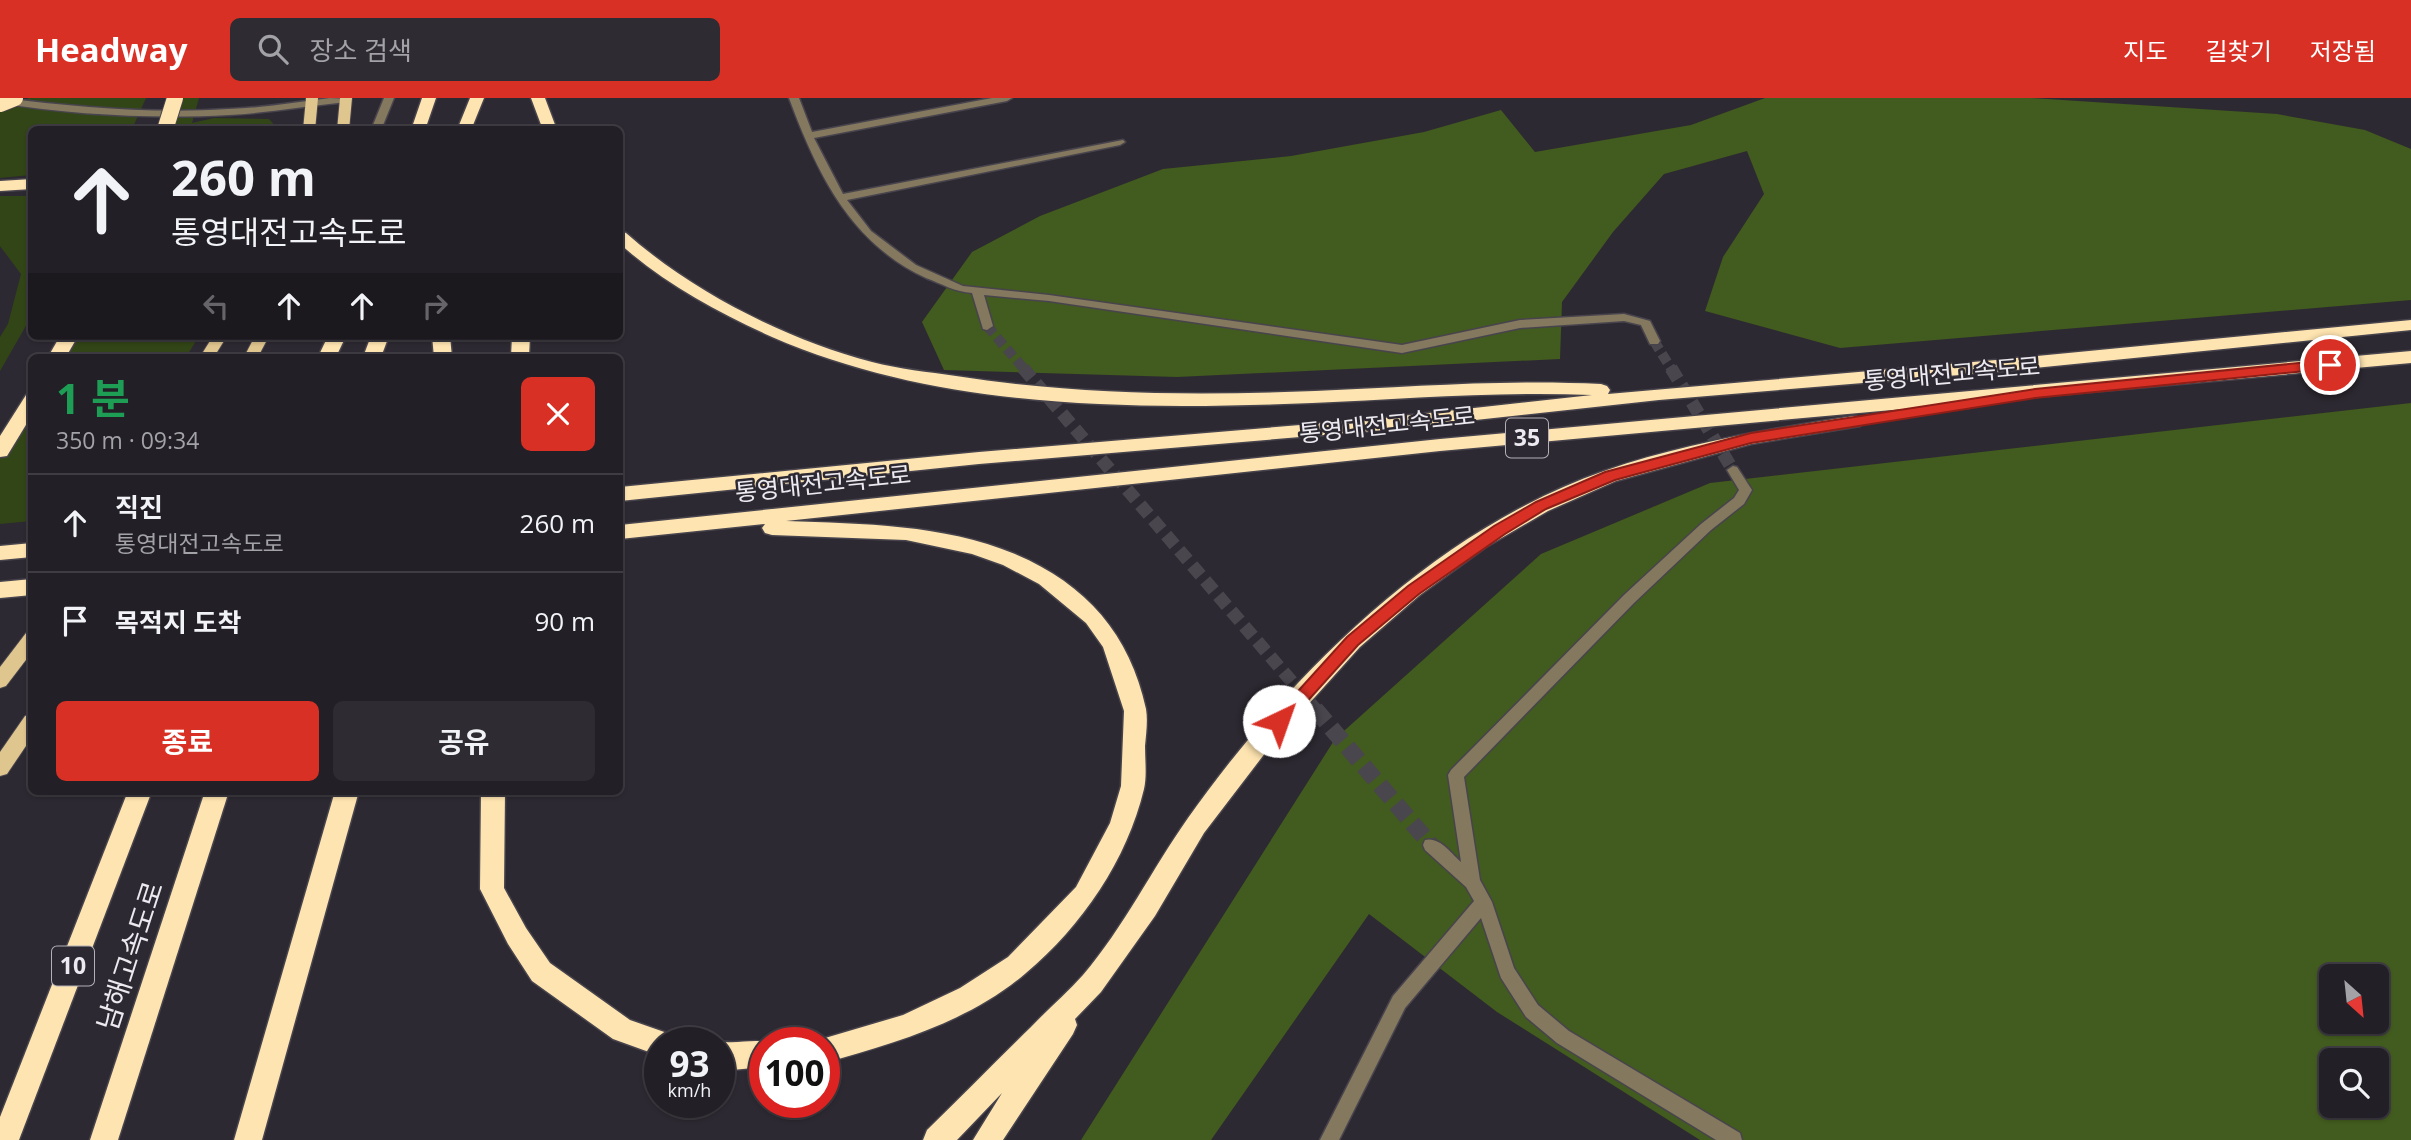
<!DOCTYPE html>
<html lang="ko">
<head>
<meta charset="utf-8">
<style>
	body { margin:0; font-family:"Open Sans","Noto Sans KR",sans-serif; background:#2e2c32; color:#f1f3f6; height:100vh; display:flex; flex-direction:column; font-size:26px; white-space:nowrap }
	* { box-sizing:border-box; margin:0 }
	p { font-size:23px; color:#a2a2a7 }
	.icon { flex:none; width:38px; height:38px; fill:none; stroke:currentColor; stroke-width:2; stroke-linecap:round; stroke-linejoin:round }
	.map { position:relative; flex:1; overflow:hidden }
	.side { position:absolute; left:28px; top:256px; width:595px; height:441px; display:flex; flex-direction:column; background:#221f26; border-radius:10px; box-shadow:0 2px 5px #0004,0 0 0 2px #3f3d43 }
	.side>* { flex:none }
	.hud { position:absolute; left:28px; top:28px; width:595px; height:214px; border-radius:10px; box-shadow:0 2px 5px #0004,0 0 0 2px #3f3d43; background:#221f26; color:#f1f3f6; overflow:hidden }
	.needle { width:46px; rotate:153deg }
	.tools { position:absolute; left:2319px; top:866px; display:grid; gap:14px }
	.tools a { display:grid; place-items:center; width:70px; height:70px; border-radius:10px; background:#221f26; box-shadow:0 2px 5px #0004,0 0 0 2px #3f3d43; font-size:35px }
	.speed { position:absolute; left:644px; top:929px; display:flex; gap:14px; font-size:35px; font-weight:700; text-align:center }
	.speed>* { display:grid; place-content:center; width:91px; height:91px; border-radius:50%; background:#221f26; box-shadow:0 2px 5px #0004,0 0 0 2px #3f3d43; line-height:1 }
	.speed small { font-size:18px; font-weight:400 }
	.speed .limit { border:10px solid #d22; background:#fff; color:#111 }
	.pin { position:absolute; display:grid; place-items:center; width:60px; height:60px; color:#fff; margin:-30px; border:4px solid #fff; border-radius:50%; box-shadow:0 2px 7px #0007 }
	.me { position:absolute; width:77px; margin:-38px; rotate:42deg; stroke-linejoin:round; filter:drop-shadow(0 0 5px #0008) }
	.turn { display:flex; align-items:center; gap:24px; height:147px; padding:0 28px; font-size:32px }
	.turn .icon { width:91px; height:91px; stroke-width:2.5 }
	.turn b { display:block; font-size:49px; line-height:60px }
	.lanes { display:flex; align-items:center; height:66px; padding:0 28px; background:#0003; justify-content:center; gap:35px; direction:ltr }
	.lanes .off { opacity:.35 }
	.round { display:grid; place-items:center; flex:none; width:74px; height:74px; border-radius:10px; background:#2e2c32 }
	.overview { display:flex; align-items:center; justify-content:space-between; height:119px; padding:0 28px }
	h1 { font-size:42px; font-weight:700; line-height:52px; color:#1e9e55 }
	.action { display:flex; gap:14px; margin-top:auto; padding:14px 28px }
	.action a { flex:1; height:80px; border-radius:10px; background:#d93025; color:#fff; font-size:28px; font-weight:700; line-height:80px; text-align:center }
	.action a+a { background:#2e2c32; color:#f1f3f6 }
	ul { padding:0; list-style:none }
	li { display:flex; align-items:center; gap:21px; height:98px; padding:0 28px; border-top:2px solid #3f3d43 }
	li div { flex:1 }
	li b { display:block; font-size:26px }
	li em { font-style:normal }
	header { display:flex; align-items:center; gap:42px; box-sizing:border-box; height:98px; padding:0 35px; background:#d93025; color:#fff }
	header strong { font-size:33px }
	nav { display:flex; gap:38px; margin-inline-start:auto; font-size:24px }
	.search { width:490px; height:63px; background:#2e2c32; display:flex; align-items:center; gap:18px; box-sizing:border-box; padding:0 24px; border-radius:10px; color:#a2a2a7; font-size:26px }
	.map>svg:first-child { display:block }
	.green { fill:#324516 }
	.forest { fill:#425b1e; fill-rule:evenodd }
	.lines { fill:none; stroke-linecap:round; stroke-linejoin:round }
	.street-tunnel-far2 { stroke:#4a464e; stroke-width:10; stroke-dasharray:10 5; stroke-linecap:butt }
	.street-tunnel-far1 { stroke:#4a464e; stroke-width:13; stroke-dasharray:13 7; stroke-linecap:butt }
	.street-tunnel { stroke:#4a464e; stroke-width:17; stroke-dasharray:17 8; stroke-linecap:butt }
	.street-casing { stroke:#48444d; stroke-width:3 }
	.primary-casing { stroke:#48444d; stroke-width:2 }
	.highway-casing { stroke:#48444d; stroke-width:3 }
	.street { fill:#84785e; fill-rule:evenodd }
	.primary { fill:#dfc58e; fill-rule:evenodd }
	.highway { fill:#fee4b0; fill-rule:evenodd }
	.highway-bridge-casing { stroke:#48444d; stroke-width:18; stroke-linecap:butt }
	.highway-bridge { stroke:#fee4b0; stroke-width:16 }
	.route { fill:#d93025; stroke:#8d1f18; stroke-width:2 }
	.labels { text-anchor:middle; stroke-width:5; stroke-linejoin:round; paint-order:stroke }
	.shield { fill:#2d2932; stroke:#b3b0b7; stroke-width:2 }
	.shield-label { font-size:23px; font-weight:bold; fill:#eceaf0 }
	.street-label { font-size:24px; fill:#eceaf0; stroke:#2d2932 }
	.near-street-label { font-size:28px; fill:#eceaf0; stroke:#2d2932 }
</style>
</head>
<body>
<header>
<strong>Headway</strong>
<div class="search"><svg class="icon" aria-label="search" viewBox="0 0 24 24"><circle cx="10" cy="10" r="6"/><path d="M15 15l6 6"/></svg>장소 검색</div>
<nav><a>지도</a><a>길찾기</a><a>저장됨</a></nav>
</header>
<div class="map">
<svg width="2411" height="1042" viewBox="0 0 2411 1042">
	<rect width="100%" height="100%" fill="#2d2932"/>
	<!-- green -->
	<g class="green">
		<path d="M29 0H146L132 31 32 32 31 77 0 80V13Z"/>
		<path d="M183 0H199L192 25 214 20 269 21 279 32H173Z"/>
		<path d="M0 98H32L31 219 0 273V239L8 226 21 176 0 148Z"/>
		<path d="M59 238H199L186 259H49Z"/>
		<path d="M31 296V423L0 426V355Z"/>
	</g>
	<!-- forest -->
	<g class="forest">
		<path d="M1765 0H2031L2277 16 2365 32 2411 51V202L1840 250 1705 213 1723 159 1764 96 1747 53 1664 76 1613 134 1562 204 1560 261 1177 279 944 272 922 224 972 154 1040 118 1163 71 1291 58 1424 34 1501 12 1535 54 1691 27Z"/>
		<path d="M2411 305V1042H1700L1497 914 1369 816 1211 1042H1081L1335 641 1541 456 1710 385ZM2331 878H2376V924H2331ZM2331 962H2376V1008H2331Z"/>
	</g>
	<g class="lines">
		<!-- street-tunnel-far2 -->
		<g class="street-tunnel-far2">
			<path d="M987 228 1025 272"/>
			<path d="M1654 243 1672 272"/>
		</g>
		<!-- street-tunnel-far1 -->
		<g class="street-tunnel-far1">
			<path d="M1023 270 1317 613"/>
			<path d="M1671 270 1733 372"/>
		</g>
		<!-- street-tunnel -->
		<path class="street-tunnel" d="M1315 611 1431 747"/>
		<defs>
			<g id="street">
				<path d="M330 0 351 1 346 4C307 8 268 15 229 17 154 21 74 17 0 5L2 0C77 9 153 16 228 11 263 10 296 4 330 0Z"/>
				<path d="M384 0H394L381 32H371Z"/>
				<path d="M789 0H799L812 34 992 0H1012L1007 3 814 40 843 96 1123 42 1125 44 1120 47 847 102 871 133 916 167 963 188 1049 197 1402 247 1520 222 1624 216 1650 223 1660 243 1658 246H1650L1641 227 1624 223 1520 230 1402 255 1049 203 984 197 993 228 987 232 983 231 972 195C955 194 942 186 926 180 850 145 817 75 789 0Z"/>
				<path d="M1733 368 1737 369 1752 392 1744 406 1711 432 1634 505 1464 679 1480 782 1492 804 1514 870 1538 907 1569 933 1740 1035 1742 1042H1716L1557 945 1526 919 1501 880 1481 820 1405 910 1339 1042H1320L1393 898 1474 803 1466 789 1425 752 1423 747 1425 742C1439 738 1451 755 1461 764L1448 677 1451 672 1624 497 1701 426 1734 400 1739 392 1727 372Z"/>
			</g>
			<g id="primary">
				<path d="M306 0H318L315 32H303Z"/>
				<path d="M340 0H352L349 32H337Z"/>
				<path d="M213 238H227L214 259H200Z"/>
				<path d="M255 238H269L258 259H244Z"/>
				<path d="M32 533V554L6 588 0 590V569L26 535Z"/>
				<path d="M32 616V639L7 676 0 678V654L25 618Z"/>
			</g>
			<g id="highway">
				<path d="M422 0H436L425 32H411Z"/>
				<path d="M470 0H484L471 32H457Z"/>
				<path d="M531 0H545L557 32H543Z"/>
				<path d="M32 81V91L0 93V83Z"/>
				<path d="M620 133 626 135C693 194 785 241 872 264 899 271 928 274 956 278 1075 297 1195 298 1315 293 1410 289 1506 281 1601 286L1607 288 1610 292 1608 296 1996 262 2411 222V232L1996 274 1659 302 1384 332 979 366 620 403V389L979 354 1384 320 1592 297C1499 293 1405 301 1312 305 1132 312 940 312 772 239 717 214 665 186 620 146Z"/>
				<path d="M60 238H78L66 259H48Z"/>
				<path d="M328 238H346L336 259H318Z"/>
				<path d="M371 238H389L381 259H363Z"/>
				<path d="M432 238H450L452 259H434Z"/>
				<path d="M512 238H530L529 259H511Z"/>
				<path d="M2411 253V265L1440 353 786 423C864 426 942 426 1015 456 1086 486 1130 536 1146 611 1148 623 1146 637 1145 648 1145 662 1147 678 1144 691 1127 762 1082 828 1026 875 969 924 895 945 824 965V945H814L815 943 903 917 960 890 1008 859 1076 789 1110 725 1121 688 1124 613 1103 549 1086 525 1039 486 1003 467 972 456 906 442 772 437 765 435 762 430 765 426 620 441V427L1440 341Z"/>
				<path d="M32 295V317L7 358 0 359V338L26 297Z"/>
				<path d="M1854 318 1860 320 1863 324 1860 328 1751 346 1616 383 1548 413 1486 449 1420 497 1360 549 1269 650 1204 735 1155 818 1101 894 1075 921 1077 927 1073 936 1003 1042H973L1002 995 957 1042H923L927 1032C962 998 996 963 1031 929 1048 911 1067 895 1083 877 1124 829 1152 771 1188 720 1290 576 1435 432 1604 373 1684 345 1771 331 1854 318Z"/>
				<path d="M32 445V459L0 462V448Z"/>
				<path d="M32 481V497L0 500V484Z"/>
				<path d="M128 693H152L19 1042H0V1019Z"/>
				<path d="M205 693H229L118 1042H90Z"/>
				<path d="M335 693H359L262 1042H234Z"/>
				<path d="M481 693H505L504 790 526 830 550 865 630 922 670 936 674 945H660V958L613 941 532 883 508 846 480 791Z"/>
				<path d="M719 943C736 947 754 940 770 945H765V969L732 972 719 969V945H714Z"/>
			</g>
		</defs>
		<!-- street casing -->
		<use href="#street" class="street-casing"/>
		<!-- primary casing -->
		<use href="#primary" class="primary-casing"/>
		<!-- highway casing -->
		<use href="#highway" class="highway-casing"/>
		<!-- street -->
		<use href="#street" class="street"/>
		<!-- primary -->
		<use href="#primary" class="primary"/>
		<!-- highway -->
		<use href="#highway" class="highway"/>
		<defs>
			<g id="highway-bridge">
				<path d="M0 6 15 0"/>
				<path d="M165 32 175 0"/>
			</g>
		</defs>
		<!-- highway-bridge casing -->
		<use href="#highway-bridge" class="highway-bridge-casing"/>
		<!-- highway-bridge -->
		<use href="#highway-bridge" class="highway-bridge"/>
	</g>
	<!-- route -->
	<path class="route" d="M2330 262 2335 263V270L2035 300 1751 345 1615 382 1546 411 1505 436 1419 496 1358 547 1285 628H1273L1271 623 1347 539 1408 488 1494 428 1536 404 1605 374 1751 335 2035 291Z"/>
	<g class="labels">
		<!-- shield labels -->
		<g class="shield">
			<rect x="1506" y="320.5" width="42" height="39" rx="5"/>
			<rect x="52" y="848.5" width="42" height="39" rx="5"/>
		</g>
		<g class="shield-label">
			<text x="1527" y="348">35</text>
			<text x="73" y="876">10</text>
		</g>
		<!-- street labels -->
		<g class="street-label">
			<text transform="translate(1952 276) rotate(-5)" y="8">통영대전고속도로</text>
			<text transform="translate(1387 327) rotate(-6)" y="8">통영대전고속도로</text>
			<text transform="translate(823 386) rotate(-6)" y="8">통영대전고속도로</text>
		</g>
		<!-- near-street labels -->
		<g class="near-street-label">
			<text transform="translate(130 858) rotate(-72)" y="10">남해고속도로</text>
		</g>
	</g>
</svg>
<div class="tools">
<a><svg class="needle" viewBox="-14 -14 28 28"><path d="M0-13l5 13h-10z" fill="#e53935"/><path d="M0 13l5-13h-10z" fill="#a2a2a7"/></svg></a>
<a><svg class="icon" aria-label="search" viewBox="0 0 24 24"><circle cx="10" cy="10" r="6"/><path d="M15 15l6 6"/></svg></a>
</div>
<div class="speed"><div>93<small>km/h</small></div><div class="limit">100</div></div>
<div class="pin" style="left:2330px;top:267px;background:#d93025"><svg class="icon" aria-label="arrive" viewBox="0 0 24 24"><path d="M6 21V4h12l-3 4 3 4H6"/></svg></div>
<svg class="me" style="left:1279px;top:623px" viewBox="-20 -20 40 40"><circle r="19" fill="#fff"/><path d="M0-13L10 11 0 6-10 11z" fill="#d93025"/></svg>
<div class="hud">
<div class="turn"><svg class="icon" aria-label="ahead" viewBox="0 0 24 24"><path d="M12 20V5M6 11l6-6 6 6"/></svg><div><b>260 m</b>통영대전고속도로</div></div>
<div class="lanes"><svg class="icon off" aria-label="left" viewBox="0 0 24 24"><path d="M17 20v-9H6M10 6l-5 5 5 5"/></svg><svg class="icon" aria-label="ahead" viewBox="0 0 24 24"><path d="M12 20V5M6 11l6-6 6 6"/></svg><svg class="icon" aria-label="ahead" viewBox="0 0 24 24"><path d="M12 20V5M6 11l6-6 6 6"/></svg><svg class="icon off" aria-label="right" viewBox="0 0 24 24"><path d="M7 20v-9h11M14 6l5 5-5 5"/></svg></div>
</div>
<section class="side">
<div class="overview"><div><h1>1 분</h1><p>350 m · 09:34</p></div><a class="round" style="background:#d93025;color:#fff"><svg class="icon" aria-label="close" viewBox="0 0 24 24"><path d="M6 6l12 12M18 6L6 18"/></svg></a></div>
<ul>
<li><svg class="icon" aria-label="ahead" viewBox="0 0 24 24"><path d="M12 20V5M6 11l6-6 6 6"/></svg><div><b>직진</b><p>통영대전고속도로</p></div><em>260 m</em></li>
<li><svg class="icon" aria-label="arrive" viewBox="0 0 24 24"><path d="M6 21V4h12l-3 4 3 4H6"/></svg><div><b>목적지 도착</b></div><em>90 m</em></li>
</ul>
<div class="action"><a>종료</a><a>공유</a></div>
</section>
</div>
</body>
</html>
